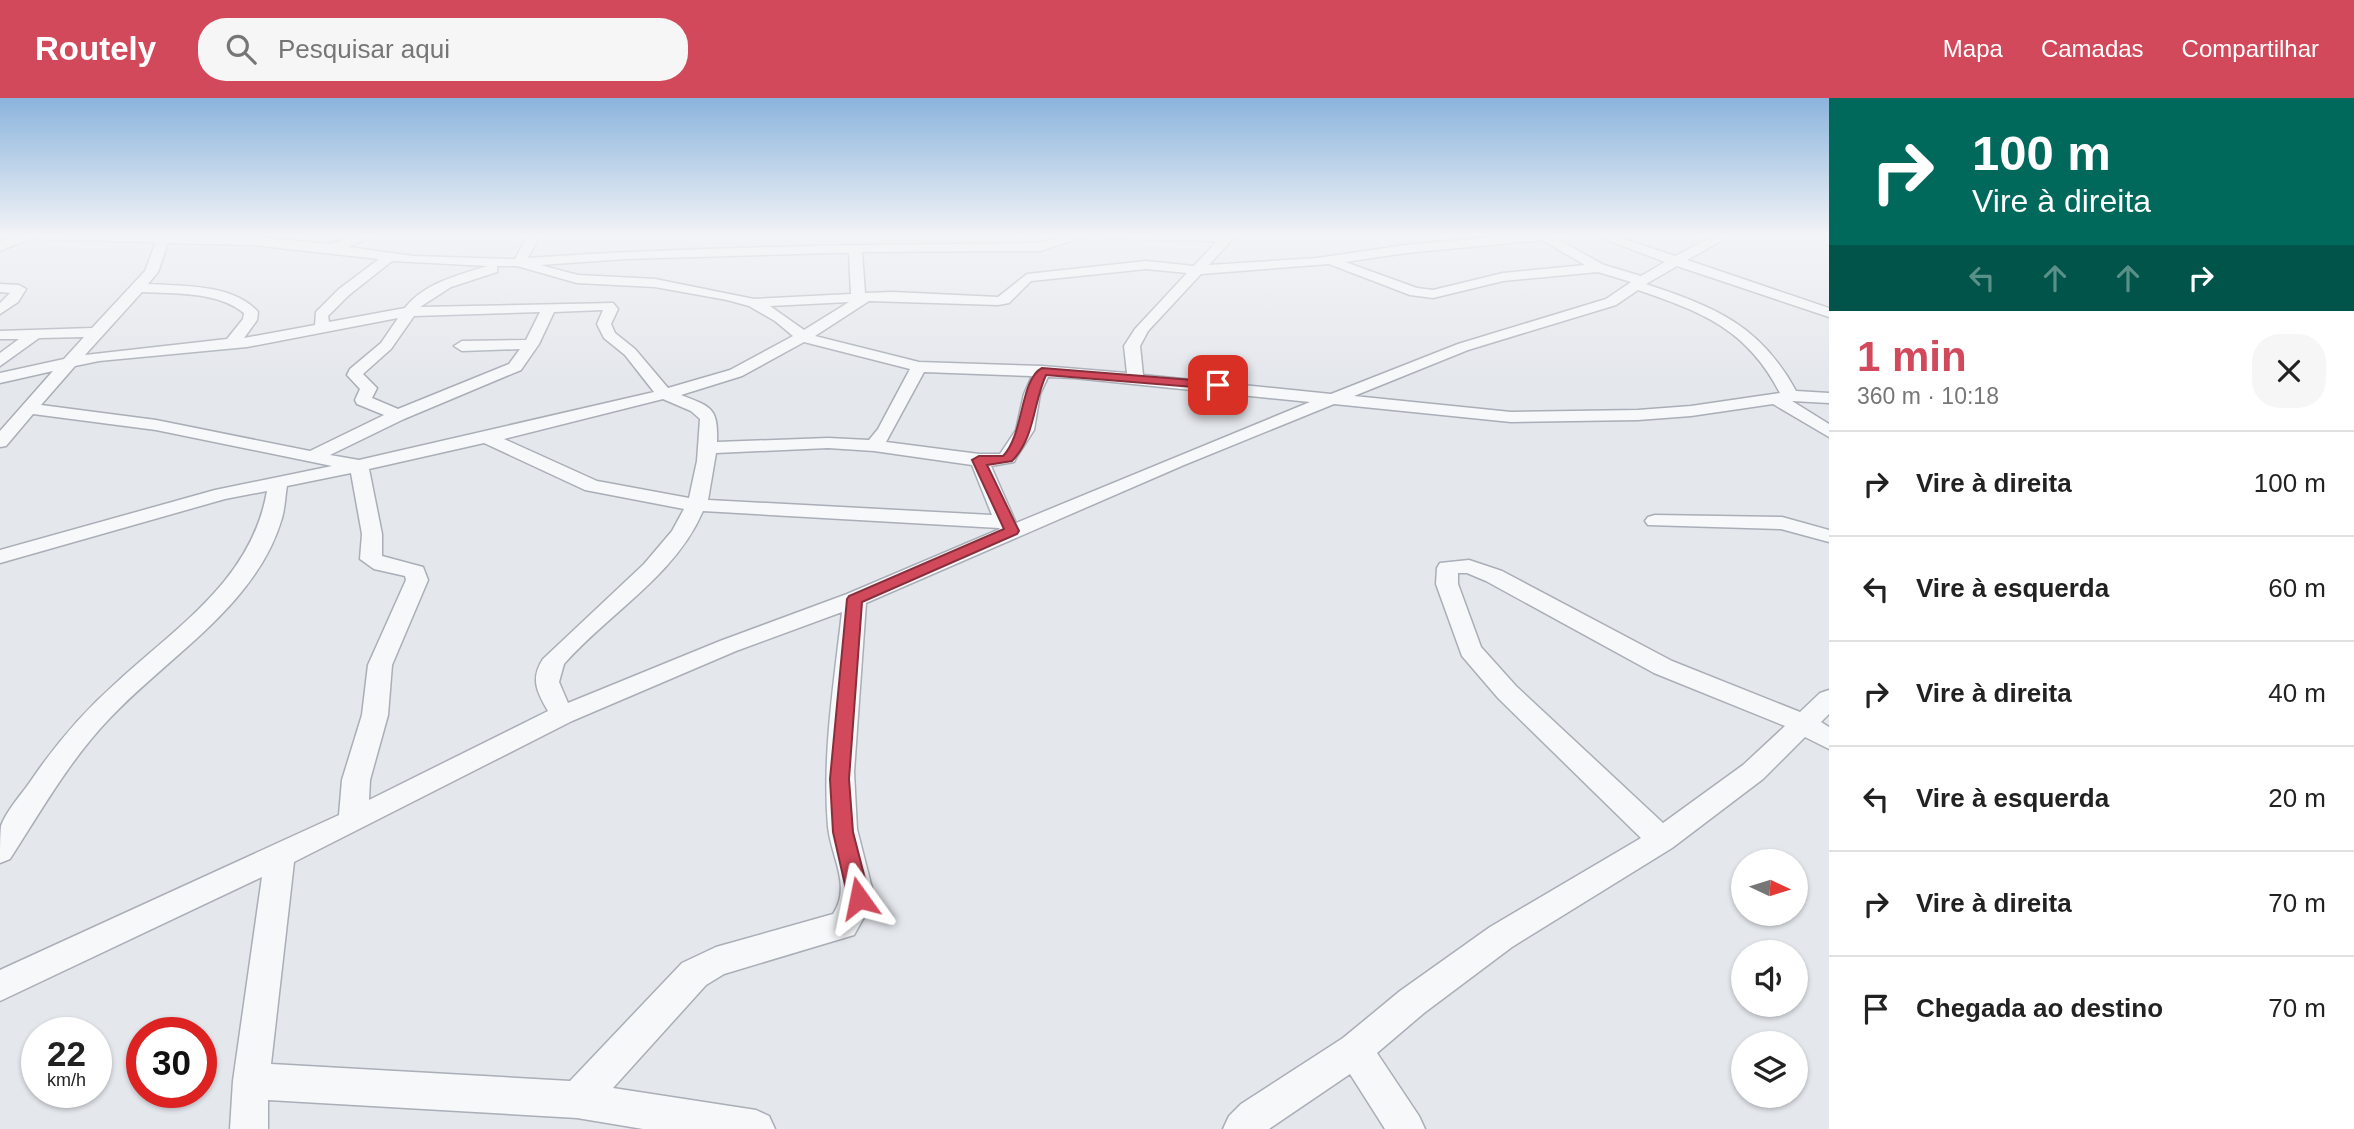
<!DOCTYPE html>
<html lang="pt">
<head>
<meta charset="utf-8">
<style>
	body { margin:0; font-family:Helvetica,sans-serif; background:#f6f6f6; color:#222; height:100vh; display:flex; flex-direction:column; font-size:26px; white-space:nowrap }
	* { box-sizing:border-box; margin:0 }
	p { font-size:23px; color:#767676 }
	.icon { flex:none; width:38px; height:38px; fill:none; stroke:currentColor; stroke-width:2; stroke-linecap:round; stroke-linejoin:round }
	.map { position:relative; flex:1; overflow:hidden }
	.drawer { display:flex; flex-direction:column; background:#fff; width:525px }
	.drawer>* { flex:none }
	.banner { background:#00695c; color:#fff; overflow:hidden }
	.needle { width:46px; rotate:94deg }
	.controls { position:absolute; left:1731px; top:751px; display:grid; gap:14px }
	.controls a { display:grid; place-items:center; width:77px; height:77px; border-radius:50%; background:#fff; box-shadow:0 2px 5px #0004; font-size:35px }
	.speed { position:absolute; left:21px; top:919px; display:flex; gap:14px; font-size:35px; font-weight:700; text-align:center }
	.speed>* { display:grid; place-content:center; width:91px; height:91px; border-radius:50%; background:#fff; box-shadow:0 2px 5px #0004; line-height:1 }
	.speed small { font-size:18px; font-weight:400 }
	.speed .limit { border:10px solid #d22; background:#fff; color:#111 }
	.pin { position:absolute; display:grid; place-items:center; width:60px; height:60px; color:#fff; margin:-30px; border-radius:14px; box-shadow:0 4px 10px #0006 }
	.me { position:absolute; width:77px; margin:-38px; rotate:348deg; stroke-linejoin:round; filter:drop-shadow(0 0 5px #0008) }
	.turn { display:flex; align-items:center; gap:24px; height:147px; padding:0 28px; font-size:32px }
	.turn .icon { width:91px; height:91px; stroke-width:2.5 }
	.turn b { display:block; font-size:49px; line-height:60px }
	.lanes { display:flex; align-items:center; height:66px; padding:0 28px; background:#0003; justify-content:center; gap:35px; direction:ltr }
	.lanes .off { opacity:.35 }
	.round { display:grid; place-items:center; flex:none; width:74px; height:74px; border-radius:28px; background:#f6f6f6 }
	.summary { display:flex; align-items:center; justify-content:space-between; height:119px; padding:0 28px }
	h1 { font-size:42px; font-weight:800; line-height:52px; color:#d1495b }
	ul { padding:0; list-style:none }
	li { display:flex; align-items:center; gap:21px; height:105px; padding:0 28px; border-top:2px solid #e0e0e0 }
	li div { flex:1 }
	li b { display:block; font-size:26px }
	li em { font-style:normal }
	header { display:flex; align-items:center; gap:42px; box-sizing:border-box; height:98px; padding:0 35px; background:#d1495b; color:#fff }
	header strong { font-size:33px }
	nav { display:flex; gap:38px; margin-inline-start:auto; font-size:24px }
	.search { width:490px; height:63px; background:#f6f6f6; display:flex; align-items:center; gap:18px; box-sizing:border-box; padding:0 24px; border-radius:28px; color:#767676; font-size:26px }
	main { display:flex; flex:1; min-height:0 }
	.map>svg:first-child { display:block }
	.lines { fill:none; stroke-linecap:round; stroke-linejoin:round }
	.minor-casing { stroke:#a9aeb7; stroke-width:3 }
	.minor { fill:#f7f8fa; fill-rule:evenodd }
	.route { fill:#d1495b; stroke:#882f3b; stroke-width:2 }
</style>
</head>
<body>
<header>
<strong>Routely</strong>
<div class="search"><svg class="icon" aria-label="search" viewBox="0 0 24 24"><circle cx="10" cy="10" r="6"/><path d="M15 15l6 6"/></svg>Pesquisar aqui</div>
<nav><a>Mapa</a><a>Camadas</a><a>Compartilhar</a></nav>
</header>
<main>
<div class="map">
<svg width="1829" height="1031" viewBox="0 0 1829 1031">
	<rect width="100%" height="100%" fill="#e4e7ec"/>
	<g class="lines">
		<defs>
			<g id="minor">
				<path d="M14 137 251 139 331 146 357 137H375L348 149 413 158 509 161H515L528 137H540L528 160C699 148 869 147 1040 145L1069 137H1089L1040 153 862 154 865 195 893 194 998 199 1027 176 1146 163 1194 168 1217 143 1112 141 1106 137H1236L1209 167 1317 160 1406 147 1517 137H1564L1557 141 1604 167 1641 178 1665 164 1594 137H1612L1675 158 1716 137H1732L1687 162 1829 210V219L1677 168 1646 186C1715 209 1760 227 1796 293L1829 295V305L1792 303 1829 326V339L1773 306 1691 318 1638 322 1511 324 1334 306 1184 367 866 505 854 674 857 731 872 790 867 814 854 837 724 876 706 887 613 990 756 1012 769 1018 775 1031H643L577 1020 268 1002V1031H230L233 983 262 779 0 903V872L339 717 342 682 362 617 368 567 406 482 405 478 374 471 360 461 362 436 351 375 287 388C285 399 285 410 282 420 257 507 167 559 109 621 69 663 41 713 10 761L0 765C0 754 0 738 1 728 6 713 21 697 30 684 55 647 83 614 117 584 179 527 252 481 267 393L225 401 0 465V452L215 392 332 368 156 332 33 316 6 348 0 349V333L53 273 0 285V275L64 261 84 239 39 240 0 268V255L19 241H0V233L92 230 145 173 156 144 29 141 0 153V144ZM1542 142 1585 167 1503 175 1433 192 1417 190 1345 164 1406 155ZM168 145 251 147 379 161 339 191 316 214 315 227 244 240 257 222 258 214C234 186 182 188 148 186L158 174ZM831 155H849L851 196 754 201 655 181 578 177 540 167 626 161ZM392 163 487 168C459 177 424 185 405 210L329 224 328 218 349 197ZM1329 166 1410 197 1433 200 1503 183 1598 174 1631 184 1606 201 1458 246 1331 296 1143 277 1140 248 1148 233 1201 176ZM497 168H517L577 185 655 189 727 202 749 208 775 223 793 238 730 272 668 290 635 251 615 235 611 226 618 211 613 205 420 209 451 189 497 174ZM1146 171 1187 175 1135 231 1124 248 1127 275 1042 268 919 264 815 238 869 203 998 207 1009 205 1031 183ZM1638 192C1702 214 1747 231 1780 295L1691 308 1638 312 1511 314 1354 298 1468 252 1616 207ZM142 194C175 196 217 193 244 215L243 221 227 241 85 257ZM849 204 804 232 770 208ZM603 212 597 226 604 240 625 257 654 294 359 362 330 357 404 321 521 272 539 246 554 214ZM540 214 526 242 462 243 454 248 462 253 520 251 509 266 398 311 372 300 377 290 363 276 391 251 414 218ZM398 220 381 245 350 271 347 277 360 291 355 302 357 306 384 317 310 353 156 322 41 307 75 268 99 263 247 249ZM804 244 910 271 878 331 869 342 828 340 717 344C718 310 712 309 681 297L742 278ZM924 274 1032 278 1024 296 1016 332 1000 356H979L886 344ZM1048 279 1074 280 1310 304 1016 425 991 368 1014 364 1016 360 1034 332 1040 296ZM663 301 691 313 700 321 697 363 689 400 597 383 504 341ZM484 345 585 392 684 411 672 433 644 466 543 561C530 581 537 594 548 613L369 702 370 682 388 617 392 567 428 482 423 469 382 458V436L369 371ZM828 350 874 353 972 367 992 417 708 402 716 355ZM703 413 999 430 1000 431 847 496 720 543 568 605 559 584 564 566C609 515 675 478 703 413ZM842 514C834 585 822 657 828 729 831 759 852 788 833 816L716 849 682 865 570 983 271 966 294 764 572 623 736 553Z"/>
				<path d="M0 186 19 187 26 191 18 204 0 216V205L10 195 0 194Z"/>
				<path d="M1655 417 1782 419 1829 432V444L1781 431 1648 427 1645 423 1648 419Z"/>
				<path d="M1469 462 1502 473 1672 563 1800 614 1820 595 1829 592V616L1821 624 1829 629V651L1805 639 1763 681 1672 750 1512 849 1424 915 1377 955 1419 1018 1425 1031H1385L1350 976 1269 1031H1223L1229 1018 1241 1006 1343 940 1400 893 1490 829 1641 740 1498 600 1462 558 1436 486 1437 470 1440 465ZM1458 475H1467L1486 483 1654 575 1785 628 1743 667 1663 725 1516 588 1481 549 1458 486Z"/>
			</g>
		</defs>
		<!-- minor casing -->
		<use href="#minor" class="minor-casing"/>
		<!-- minor -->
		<use href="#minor" class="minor"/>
	</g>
	<!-- sky -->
	<linearGradient id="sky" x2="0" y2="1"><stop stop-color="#8bb4dd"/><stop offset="0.49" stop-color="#f3f4f6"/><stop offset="1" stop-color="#f3f4f6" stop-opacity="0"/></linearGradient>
	<rect width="1829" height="281" fill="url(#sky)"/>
	<!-- route -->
	<path class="route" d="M1042 270 1218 284 1223 287 1218 291 1046 277C1033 305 1035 340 1012 363L987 367 1019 433 1017 436 862 504 849 681 853 734 870 800 867 807 859 809 851 807 848 800 833 734 830 681 847 501 849 498 1004 431 972 362 979 358H1003C1024 337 1020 281 1042 270Z"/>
</svg>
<div class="controls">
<a><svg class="needle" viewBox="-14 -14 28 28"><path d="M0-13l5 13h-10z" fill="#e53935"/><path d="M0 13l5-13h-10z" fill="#767676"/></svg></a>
<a><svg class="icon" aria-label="sound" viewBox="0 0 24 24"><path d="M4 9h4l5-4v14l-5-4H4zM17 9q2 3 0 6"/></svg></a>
<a><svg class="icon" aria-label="layers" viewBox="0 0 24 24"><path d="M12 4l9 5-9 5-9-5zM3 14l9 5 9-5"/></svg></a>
</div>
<div class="speed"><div>22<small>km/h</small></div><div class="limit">30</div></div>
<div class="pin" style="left:1218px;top:287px;background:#d93025"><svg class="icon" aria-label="arrive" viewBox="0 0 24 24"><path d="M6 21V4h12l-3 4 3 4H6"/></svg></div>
<svg class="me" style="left:859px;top:800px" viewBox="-20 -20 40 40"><path d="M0-17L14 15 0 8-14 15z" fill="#d1495b" stroke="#fff" stroke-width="4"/></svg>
</div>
<section class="drawer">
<div class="banner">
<div class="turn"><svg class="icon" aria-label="right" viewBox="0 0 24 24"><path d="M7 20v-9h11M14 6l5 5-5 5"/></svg><div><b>100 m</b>Vire à direita</div></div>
<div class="lanes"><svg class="icon off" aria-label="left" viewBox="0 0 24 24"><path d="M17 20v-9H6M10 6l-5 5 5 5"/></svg><svg class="icon off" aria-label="ahead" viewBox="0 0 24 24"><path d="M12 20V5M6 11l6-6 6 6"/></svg><svg class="icon off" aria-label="ahead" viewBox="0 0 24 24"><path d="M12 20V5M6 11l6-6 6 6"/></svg><svg class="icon" aria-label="right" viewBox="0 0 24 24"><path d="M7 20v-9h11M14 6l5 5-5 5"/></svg></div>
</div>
<div class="summary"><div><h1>1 min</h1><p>360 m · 10:18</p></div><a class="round"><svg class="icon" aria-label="close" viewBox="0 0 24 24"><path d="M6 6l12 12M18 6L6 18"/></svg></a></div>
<ul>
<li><svg class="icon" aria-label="right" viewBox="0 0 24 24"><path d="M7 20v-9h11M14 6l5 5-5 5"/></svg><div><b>Vire à direita</b></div><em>100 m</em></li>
<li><svg class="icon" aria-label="left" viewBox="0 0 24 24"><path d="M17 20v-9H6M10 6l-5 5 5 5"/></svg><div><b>Vire à esquerda</b></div><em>60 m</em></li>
<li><svg class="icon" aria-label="right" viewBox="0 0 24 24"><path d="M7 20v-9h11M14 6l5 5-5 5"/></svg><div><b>Vire à direita</b></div><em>40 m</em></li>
<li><svg class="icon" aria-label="left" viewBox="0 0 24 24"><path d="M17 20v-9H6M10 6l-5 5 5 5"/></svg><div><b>Vire à esquerda</b></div><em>20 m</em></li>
<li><svg class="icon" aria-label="right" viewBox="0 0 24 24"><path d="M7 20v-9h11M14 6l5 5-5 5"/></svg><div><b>Vire à direita</b></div><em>70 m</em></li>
<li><svg class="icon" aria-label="arrive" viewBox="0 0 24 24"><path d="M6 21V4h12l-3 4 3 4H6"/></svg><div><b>Chegada ao destino</b></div><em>70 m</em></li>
</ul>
</section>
</main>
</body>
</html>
